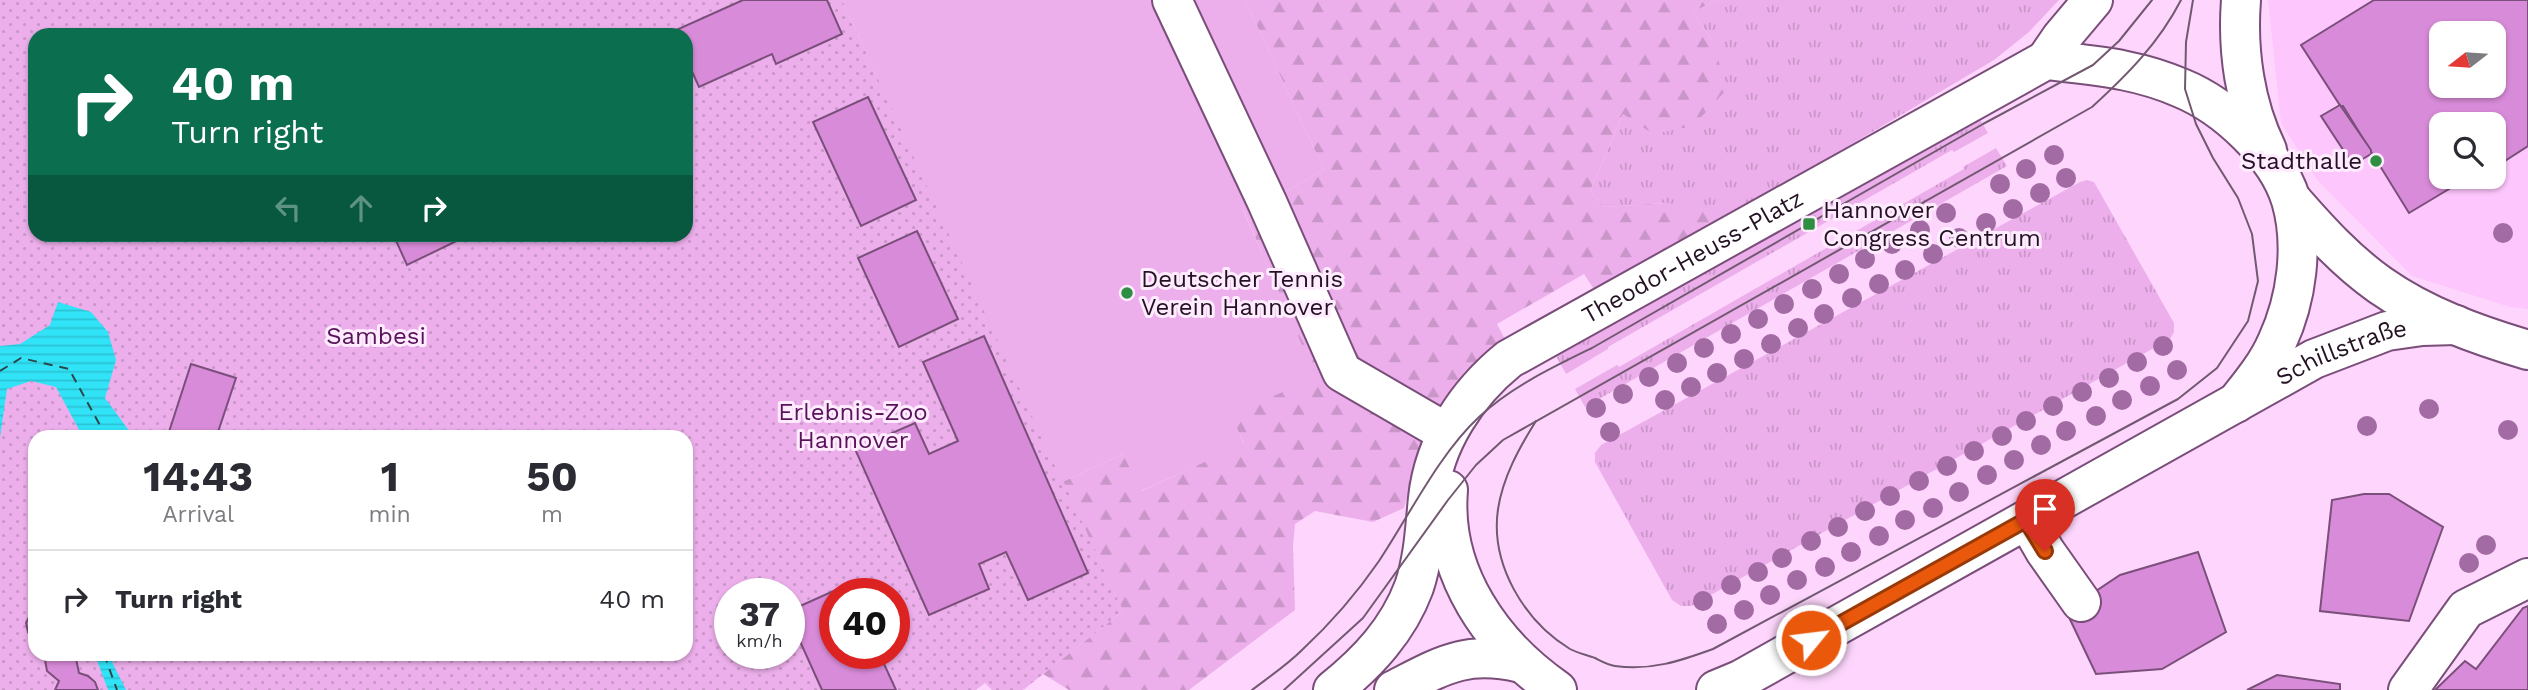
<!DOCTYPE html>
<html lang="en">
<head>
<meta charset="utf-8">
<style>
	body { margin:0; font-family:"Work Sans",sans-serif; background:#f7f7f7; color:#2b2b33; height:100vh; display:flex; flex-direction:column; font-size:26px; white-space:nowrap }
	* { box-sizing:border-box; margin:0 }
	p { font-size:23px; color:#7c7c81 }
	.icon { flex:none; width:38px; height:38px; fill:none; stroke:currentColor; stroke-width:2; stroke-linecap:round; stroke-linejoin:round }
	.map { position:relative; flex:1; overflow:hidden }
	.sheet { position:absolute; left:28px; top:430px; width:665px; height:231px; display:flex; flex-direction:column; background:#fff; border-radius:21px; box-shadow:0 2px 5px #0004 }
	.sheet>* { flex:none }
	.hud { position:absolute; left:28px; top:28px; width:665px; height:214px; border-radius:21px; box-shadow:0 2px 5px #0004; background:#0b6e4f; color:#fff; overflow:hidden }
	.needle { width:46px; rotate:253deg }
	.controls { position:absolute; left:2429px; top:21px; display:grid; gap:14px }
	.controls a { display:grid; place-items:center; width:77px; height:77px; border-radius:14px; background:#fff; box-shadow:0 2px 5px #0004; font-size:35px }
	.speed { position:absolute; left:714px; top:578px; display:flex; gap:14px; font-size:35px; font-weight:700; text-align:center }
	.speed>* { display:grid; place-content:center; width:91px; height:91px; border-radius:50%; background:#fff; box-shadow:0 2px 5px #0004; line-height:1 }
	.speed small { font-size:18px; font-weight:400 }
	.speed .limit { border:10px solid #d22; background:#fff; color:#111 }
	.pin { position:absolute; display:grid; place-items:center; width:60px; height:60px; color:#fff; margin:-72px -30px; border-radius:50% 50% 50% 0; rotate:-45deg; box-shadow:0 0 7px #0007 }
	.pin .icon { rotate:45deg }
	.me { position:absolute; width:77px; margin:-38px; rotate:61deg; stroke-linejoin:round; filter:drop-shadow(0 0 5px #0008) }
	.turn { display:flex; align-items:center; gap:24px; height:147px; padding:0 28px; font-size:32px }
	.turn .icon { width:91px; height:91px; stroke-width:2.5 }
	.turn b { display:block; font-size:49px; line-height:60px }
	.lanes { display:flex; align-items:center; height:66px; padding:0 28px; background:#0003; justify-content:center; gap:35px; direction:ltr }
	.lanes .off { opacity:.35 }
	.eta { display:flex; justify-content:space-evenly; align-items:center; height:119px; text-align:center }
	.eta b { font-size:42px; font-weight:700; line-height:49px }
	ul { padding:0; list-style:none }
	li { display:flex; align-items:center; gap:21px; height:98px; padding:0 28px; border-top:2px solid #e1e1e2 }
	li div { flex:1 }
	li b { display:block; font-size:26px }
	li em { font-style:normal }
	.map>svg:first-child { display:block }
	.built { fill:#fdc6fc; fill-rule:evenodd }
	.grass { fill:url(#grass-tufts) }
	.forest { fill:url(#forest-firs) }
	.park { fill:url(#park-dots); fill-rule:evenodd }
	.pitch { fill:#ecafeb }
	.water { fill:url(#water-rules) }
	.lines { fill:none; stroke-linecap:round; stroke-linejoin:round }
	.ferry { stroke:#2c474b; stroke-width:2; stroke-dasharray:9 7; stroke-linecap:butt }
	.building { fill:#d88bd8; stroke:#7a4f7a; stroke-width:2; fill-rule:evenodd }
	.minor-casing { stroke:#794e79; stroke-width:42 }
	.minor { stroke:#fff; stroke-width:38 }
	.tram { stroke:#725871; stroke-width:2 }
	.tree { fill:#a36ba3 }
	.route-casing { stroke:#983908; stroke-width:18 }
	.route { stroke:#ea580c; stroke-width:12 }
	.poi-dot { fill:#2e8e42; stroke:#ffebfe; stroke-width:2.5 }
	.labels { text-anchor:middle; stroke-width:6; stroke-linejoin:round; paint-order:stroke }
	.poi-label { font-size:24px; fill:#241224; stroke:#ffebfe; text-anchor:start }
	.street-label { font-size:24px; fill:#241224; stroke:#ffebfe }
	.park-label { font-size:24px; fill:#58135a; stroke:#ffebfe }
</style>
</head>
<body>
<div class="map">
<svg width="2528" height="690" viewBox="0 0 2528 690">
	<defs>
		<pattern id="grass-tufts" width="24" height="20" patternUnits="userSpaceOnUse" patternTransform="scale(1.75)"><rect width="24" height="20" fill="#ecafeb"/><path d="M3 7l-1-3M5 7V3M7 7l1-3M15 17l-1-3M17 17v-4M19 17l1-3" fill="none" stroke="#ca96c9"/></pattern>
		<pattern id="forest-firs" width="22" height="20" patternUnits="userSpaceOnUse" patternTransform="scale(1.75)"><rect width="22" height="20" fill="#ecafeb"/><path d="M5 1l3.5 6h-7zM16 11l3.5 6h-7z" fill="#ca96c9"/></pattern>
		<pattern id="park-dots" width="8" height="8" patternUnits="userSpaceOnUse" patternTransform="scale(1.75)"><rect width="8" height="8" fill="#ecafeb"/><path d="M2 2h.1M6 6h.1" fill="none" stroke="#ca96c9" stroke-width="1.8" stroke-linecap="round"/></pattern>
		<pattern id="water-rules" width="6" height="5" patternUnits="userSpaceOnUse" patternTransform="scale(1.75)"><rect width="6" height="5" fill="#31e3f7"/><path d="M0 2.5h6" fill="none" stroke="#2bc2d4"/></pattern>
	</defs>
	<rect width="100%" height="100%" fill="#fed6fd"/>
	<!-- built -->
	<path class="built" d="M2268 0H2528V309L2510 307 2412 276 2317 180 2281 123ZM2441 33H2494V86H2441ZM2441 124H2494V177H2441Z"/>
	<!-- grass -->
	<g class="grass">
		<path d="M1718 0H2059L2029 32 1994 60 1718 223 1668 203 1604 207 1590 191 1623 114 1713 42 1692 12Z"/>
		<path d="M1977 114 1988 133 1954 152 1952 150 1608 347V349L1566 374 1555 354Z"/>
		<path d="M1996 148 2007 166 1585 407 1575 389 1617 365 1619 367 1964 169 1963 167Z"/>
		<path d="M2087 180 2094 182 2174 323V332L2170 339 1691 606H1681L1672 600 1595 462V453L1601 445 2080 182Z"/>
	</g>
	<!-- forest -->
	<path class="forest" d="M1245 0H1718L1692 12 1713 42 1727 89 1693 126 1653 134 1623 114 1590 191 1604 207 1668 203 1706 211 1718 223 1595 291 1584 274 1497 324 1506 341 1465 371 1426 427 1404 508 1373 522 1315 511 1295 524 1293 546 1295 610 1189 690H1069L1043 674 1123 611 1062 482 1123 454 1142 491 1244 443 1230 415 1315 377 1243 209 1267 202 1324 170Z"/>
	<!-- park -->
	<path class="park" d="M0 0H842L1123 611 1023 690H992L985 683 976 690H0ZM35 35H686V234H35ZM35 438H686V654H35ZM730 593H789V653H730ZM835 593H894V653H835Z"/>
	<!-- pitch -->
	<path class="pitch" d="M842 0H1245L1324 170 1267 202 1243 210 1316 377 1231 415 1244 444 1141 491 1123 454 1062 482Z"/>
	<!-- water -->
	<g class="water">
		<path d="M58 302 91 312 108 332 116 360 105 398 130 432 131 437H83L56 387 31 381 7 389 0 437V346L20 344 50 325Z"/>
		<path d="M95 655H112L113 664 126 690H108Z"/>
	</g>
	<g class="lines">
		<!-- ferry -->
		<g class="ferry">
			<path d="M0 371 21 358 69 369 107 438"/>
			<path d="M104 654 117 690"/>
		</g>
	</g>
	<!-- building -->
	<g class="building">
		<path d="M743 0H827L842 34 776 64 772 54 699 87 686 58V35H676L674 31Z"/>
		<path d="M2374 0H2528V146L2494 168V124H2441V177H2469L2409 213 2343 106 2341 107 2301 45ZM2441 33H2494V86H2441Z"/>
		<path d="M868 97 916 200 861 226 813 122Z"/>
		<path d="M2340 105 2371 150V154L2353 165 2321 116Z"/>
		<path d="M917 231 958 319 899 347 858 258Z"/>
		<path d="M393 234H471L407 265Z"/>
		<path d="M984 336 1088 573 1028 600 1006 552 979 564 989 589 929 615 855 449 915 423 929 454 958 441 923 362Z"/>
		<path d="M191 364 236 378 216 438H167Z"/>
		<path d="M2364 494H2389L2443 527 2409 621 2320 611 2332 500Z"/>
		<path d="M2198 552 2226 632 2162 669 2096 674 2066 611 2120 575Z"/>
		<path d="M849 584 853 593H835V653H879L896 690H822L789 617V611Z"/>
		<path d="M2528 606V690H2435L2465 661 2476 669 2523 608Z"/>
		<path d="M34 607 35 606V641L28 632 26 623Z"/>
		<path d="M44 654H75L79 673 88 676 95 682 98 690H55L59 681 47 671Z"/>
		<path d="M2277 675 2340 684V690H2247Z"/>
	</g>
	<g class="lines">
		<defs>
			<g id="minor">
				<path d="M1172 0 1267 202 1342 372 1447 433"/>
				<path d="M2241 0C2237 51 2245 105 2267 150"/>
				<path d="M2046 60 2061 38 2093 0"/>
				<path d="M2291 199C2318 230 2346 261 2380 285 2424 316 2477 335 2528 350"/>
				<path d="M1448 490C1441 573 1492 645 1557 690"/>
				<path d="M2027 520 2045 551 2081 602"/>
				<path id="s1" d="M1333 690C1368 662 1398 630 1414 587 1424 557 1425 528 1428 498 1434 442 1467 393 1509 359L2046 60C2095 66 2135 68 2181 88 2225 106 2277 154 2291 200 2304 245 2297 299 2277 342 2267 365 2251 384 2236 403"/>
				<path d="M1394 690C1443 665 1466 650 1521 663"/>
				<path id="s2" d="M1716 690 1740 680 2314 359 2387 331 2422 326 2456 325"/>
				<path d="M2408 690 2466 609 2528 578"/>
			</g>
		</defs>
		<!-- minor casing -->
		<use href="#minor" class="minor-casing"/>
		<!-- minor -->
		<use href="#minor" class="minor"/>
		<!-- tram -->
		<g class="tram">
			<path d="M1536 421C1519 448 1503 477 1498 509 1490 564 1524 621 1570 649 1577 653 1587 655 1595 658 1601 661 1608 665 1615 666 1651 671 1680 661 1713 649L2178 399 2217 368 2248 321 2258 281 2252 234 2238 198 2213 158 2196 124 2185 89 2186 42 2193 0"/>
			<path d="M1252 690C1269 677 1287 665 1302 650 1330 624 1357 593 1379 561 1409 516 1439 454 1479 417 1511 387 1553 367 1592 348L1983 124 2093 65 2119 41 2152 0"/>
			<path d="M1284 690 1363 618 1448 500 1476 465 1503 440 2092 107C2127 75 2159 43 2181 0"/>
		</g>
	</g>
	<!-- trees -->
	<g class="tree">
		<circle cx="2054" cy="155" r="10"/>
		<circle cx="2026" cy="169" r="10"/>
		<circle cx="2066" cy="178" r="10"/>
		<circle cx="2000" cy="184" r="10"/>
		<circle cx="2040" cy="193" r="10"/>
		<circle cx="2013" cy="209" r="10"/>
		<circle cx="1946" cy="213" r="10"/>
		<circle cx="1986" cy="223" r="10"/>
		<circle cx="1920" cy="230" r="10"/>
		<circle cx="2503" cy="233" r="10"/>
		<circle cx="1959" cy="238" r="10"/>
		<circle cx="1892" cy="244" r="10"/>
		<circle cx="1933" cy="254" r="10"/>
		<circle cx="1865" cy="259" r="10"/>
		<circle cx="1905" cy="270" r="10"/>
		<circle cx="1839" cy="274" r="10"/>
		<circle cx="1879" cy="284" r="10"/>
		<circle cx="1812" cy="289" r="10"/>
		<circle cx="1852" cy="298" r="10"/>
		<circle cx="1784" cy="304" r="10"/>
		<circle cx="1824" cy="314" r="10"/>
		<circle cx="1758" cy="319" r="10"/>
		<circle cx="1798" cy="328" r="10"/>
		<circle cx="1731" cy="334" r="10"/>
		<circle cx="1771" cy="344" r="10"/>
		<circle cx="2163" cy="346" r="10"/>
		<circle cx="1704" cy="348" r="10"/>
		<circle cx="1744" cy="359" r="10"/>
		<circle cx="2137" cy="362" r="10"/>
		<circle cx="1677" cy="363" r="10"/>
		<circle cx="2177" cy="370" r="10"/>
		<circle cx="1717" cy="373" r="10"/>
		<circle cx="1649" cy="377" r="10"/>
		<circle cx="2109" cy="378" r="10"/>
		<circle cx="2150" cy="386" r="10"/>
		<circle cx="1691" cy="387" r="10"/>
		<circle cx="2082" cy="392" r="10"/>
		<circle cx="1623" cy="394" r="10"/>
		<circle cx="1665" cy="400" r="10"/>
		<circle cx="2122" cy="400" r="10"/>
		<circle cx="2053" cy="406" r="10"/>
		<circle cx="1596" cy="408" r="10"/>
		<circle cx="2429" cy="409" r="10"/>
		<circle cx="2096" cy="416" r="10"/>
		<circle cx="2026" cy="421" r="10"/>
		<circle cx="2367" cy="426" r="10"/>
		<circle cx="2508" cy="430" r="10"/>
		<circle cx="2066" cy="431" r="10"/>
		<circle cx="1610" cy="432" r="10"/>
		<circle cx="2002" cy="436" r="10"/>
		<circle cx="2041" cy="445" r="10"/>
		<circle cx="1974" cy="451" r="10"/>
		<circle cx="2014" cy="460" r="10"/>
		<circle cx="1947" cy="466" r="10"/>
		<circle cx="1987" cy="475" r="10"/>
		<circle cx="1919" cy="481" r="10"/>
		<circle cx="1959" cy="492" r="10"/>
		<circle cx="1890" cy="496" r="10"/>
		<circle cx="1933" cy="508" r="10"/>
		<circle cx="1865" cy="511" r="10"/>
		<circle cx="1905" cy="520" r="10"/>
		<circle cx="1838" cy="527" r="10"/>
		<circle cx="1879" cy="536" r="10"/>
		<circle cx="1811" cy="541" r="10"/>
		<circle cx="2486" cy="545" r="10"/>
		<circle cx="1851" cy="552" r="10"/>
		<circle cx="1782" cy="558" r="10"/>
		<circle cx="2469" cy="563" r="10"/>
		<circle cx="1825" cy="567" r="10"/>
		<circle cx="1758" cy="572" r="10"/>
		<circle cx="1797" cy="580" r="10"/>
		<circle cx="1731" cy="585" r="10"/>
		<circle cx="1770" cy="595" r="10"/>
		<circle cx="1703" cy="601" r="10"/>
		<circle cx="1744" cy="610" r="10"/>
		<circle cx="1717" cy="624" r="10"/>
	</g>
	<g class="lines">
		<defs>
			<path id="route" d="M1811 640 2026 520 2045 551"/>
		</defs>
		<!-- route casing -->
		<use href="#route" class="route-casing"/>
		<!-- route -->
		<use href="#route" class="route"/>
	</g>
	<!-- markers -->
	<g class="poi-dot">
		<circle cx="2376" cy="161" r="7"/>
		<rect x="1802" y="217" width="14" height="14" rx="3.5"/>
		<circle cx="1127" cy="293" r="7"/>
	</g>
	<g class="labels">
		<!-- poi labels -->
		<g class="poi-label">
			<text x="2362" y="169" text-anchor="end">Stadthalle</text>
			<text x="1823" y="218">Hannover<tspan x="1823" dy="28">Congress Centrum</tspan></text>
			<text x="1141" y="287">Deutscher Tennis<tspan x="1141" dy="28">Verein Hannover</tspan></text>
		</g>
		<!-- street labels -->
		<g class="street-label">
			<text dy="8" stroke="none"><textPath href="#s1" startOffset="598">Theodor-Heuss-Platz</textPath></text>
			<text dy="8" stroke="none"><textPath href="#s2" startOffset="712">Schillstraße</textPath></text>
		</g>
		<!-- park labels -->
		<g class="park-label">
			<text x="376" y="344">Sambesi</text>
			<text x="853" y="420">Erlebnis-Zoo<tspan x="853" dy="28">Hannover</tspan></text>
		</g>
	</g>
</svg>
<div class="controls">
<a><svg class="needle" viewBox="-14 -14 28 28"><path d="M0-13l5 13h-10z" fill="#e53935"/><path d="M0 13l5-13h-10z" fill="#7c7c81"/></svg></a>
<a><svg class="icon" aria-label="search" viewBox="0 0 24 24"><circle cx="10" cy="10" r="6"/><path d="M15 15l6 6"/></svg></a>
</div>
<div class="speed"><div>37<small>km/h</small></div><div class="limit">40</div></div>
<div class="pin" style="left:2045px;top:551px;background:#d93025"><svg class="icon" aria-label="arrive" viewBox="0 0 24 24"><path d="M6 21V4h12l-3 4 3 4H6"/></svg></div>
<svg class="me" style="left:1811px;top:640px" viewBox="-20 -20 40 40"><circle r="17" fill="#ea580c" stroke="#fff" stroke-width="3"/><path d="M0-11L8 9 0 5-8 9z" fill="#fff"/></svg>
<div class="hud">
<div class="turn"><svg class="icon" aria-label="right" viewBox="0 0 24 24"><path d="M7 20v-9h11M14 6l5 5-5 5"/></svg><div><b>40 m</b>Turn right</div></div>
<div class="lanes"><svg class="icon off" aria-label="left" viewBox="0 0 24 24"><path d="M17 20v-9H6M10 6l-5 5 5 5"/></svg><svg class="icon off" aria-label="ahead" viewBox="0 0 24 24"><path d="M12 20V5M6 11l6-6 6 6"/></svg><svg class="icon" aria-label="right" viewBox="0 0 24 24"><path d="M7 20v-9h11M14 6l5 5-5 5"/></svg></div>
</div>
<section class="sheet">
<div class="eta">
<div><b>14:43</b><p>Arrival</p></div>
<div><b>1</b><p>min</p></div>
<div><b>50</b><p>m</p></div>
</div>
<ul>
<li><svg class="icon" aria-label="right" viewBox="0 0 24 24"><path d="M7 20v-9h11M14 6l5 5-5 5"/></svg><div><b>Turn right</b></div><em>40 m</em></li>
</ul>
</section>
</div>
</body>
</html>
